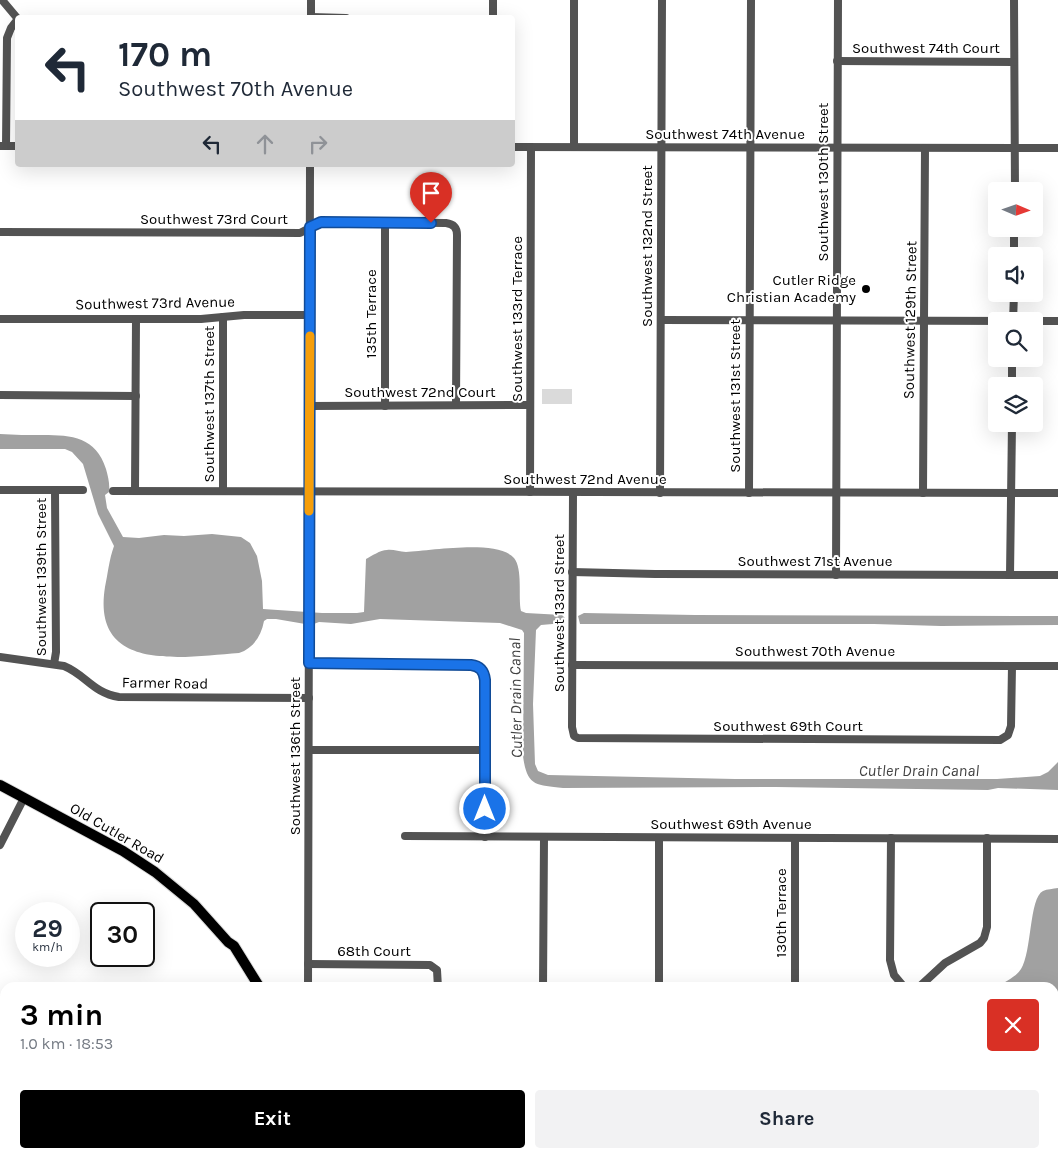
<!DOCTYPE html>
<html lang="en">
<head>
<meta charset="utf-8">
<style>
	body { margin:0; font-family:Karla,sans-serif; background:#f2f2f3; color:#1f2937; height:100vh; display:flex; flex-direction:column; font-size:19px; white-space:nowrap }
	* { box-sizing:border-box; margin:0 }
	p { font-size:16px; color:#747a83 }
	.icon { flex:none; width:28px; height:28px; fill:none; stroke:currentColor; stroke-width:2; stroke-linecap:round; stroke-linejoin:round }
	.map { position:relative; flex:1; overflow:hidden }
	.drawer { position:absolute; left:0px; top:982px; width:1059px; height:176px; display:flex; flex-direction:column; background:#fff; border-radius:15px 15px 0 0; box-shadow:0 5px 20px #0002 }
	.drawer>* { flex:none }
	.hud { position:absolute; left:15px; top:15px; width:500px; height:152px; border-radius:5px; box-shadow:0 5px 20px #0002; background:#fff; color:#1f2937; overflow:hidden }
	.needle { width:32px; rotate:92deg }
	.fabs { position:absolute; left:988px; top:182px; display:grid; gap:10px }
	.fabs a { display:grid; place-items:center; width:55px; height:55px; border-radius:5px; background:#fff; box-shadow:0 5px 20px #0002; font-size:25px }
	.speed { position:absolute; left:15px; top:902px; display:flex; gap:10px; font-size:25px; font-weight:700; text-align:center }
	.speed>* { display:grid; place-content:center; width:65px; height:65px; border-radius:50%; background:#fff; box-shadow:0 5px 20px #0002; line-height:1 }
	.speed small { font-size:12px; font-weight:400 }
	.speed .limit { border:2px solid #111; border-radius:8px; background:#fff; color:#111 }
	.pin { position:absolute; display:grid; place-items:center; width:42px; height:42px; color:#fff; margin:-51px -21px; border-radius:50% 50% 50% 0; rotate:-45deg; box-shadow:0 0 5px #0007 }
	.pin .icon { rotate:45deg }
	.me { position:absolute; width:55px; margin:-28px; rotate:0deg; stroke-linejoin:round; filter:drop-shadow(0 0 4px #0008) }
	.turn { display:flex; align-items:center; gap:18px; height:105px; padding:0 20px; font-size:22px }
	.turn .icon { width:65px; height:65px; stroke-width:2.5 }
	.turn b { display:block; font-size:35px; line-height:42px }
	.lanes { display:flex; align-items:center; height:48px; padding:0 20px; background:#0003; justify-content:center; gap:25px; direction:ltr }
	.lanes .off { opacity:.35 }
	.round { display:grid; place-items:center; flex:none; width:52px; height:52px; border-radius:5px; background:#f2f2f3 }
	.head { display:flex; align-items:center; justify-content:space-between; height:85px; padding:0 20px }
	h1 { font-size:30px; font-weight:700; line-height:38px; color:#000 }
	.cta { display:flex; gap:10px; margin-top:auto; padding:10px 20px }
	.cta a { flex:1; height:58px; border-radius:5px; background:#000; color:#fff; font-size:20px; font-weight:700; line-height:58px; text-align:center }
	.cta a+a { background:#f2f2f3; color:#1f2937 }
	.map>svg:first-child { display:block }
	.pitch { fill:#dadada }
	.water { fill:#a1a1a1 }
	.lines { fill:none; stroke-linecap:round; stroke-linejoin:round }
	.major-casing { stroke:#dbdbdb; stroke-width:12 }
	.minor { stroke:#535353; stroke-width:8 }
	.major { stroke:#000; stroke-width:10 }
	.route-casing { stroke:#114b97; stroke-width:12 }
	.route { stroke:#1a73e8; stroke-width:9 }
	.slow { stroke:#f59e0b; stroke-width:9 }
	.poi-dot { fill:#000; stroke:#fff; stroke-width:2 }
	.labels { text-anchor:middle; stroke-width:4; stroke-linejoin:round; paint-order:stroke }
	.street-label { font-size:15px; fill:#000; stroke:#fff }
	.poi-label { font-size:15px; fill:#000; stroke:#fff; text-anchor:end }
	.water-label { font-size:16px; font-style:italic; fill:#424242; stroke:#fff }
</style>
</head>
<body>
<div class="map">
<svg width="1058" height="1158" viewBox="0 0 1058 1158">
	<rect width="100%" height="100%" fill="#fff"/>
	<!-- pitch -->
	<rect class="pitch" x="542" y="389" width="30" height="15"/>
	<!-- water -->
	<g class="water">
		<path d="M0 434C14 435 29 435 43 435 72 435 96 437 106 469 108 476 110 484 109 492L105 495 107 508 123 537 139 538 164 535 184 536 212 534 241 537 250 543 257 556 262 581 263 609 322 613H357L364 612 366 559C372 556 380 550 387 550 393 549 399 552 406 552 431 551 497 539 514 558 523 569 518 597 521 611L526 613 562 615 565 618 564 623 541 625 536 630 533 704 535 764 538 771 548 775 735 779H997L1040 776 1048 772 1058 762V790L998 788 988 790 776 787 563 788C535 785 527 786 523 756L524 633 522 630 500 623 380 619 351 624 319 622 311 625 276 619H267L264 621C261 637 253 648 239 653 183 657 91 674 105 587 108 573 109 560 114 546L98 514 83 464 72 452 65 449H0Z"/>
		<path d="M584 613 695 615 1058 616V625L941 626 874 624H580L578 616Z"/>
		<path d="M1058 888V1022H1054V988L996 987C1005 982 1016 977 1021 969 1032 952 1029 898 1043 891 1047 889 1053 889 1058 888Z"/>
	</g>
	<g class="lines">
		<defs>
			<g id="major">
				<path d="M0 785 123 851 155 872 194 904 228 942 234 946 260 988"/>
				<path d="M301 1158 302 1154"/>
				<path d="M310 1158V1154"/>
			</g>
		</defs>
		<!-- major casing -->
		<use href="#major" class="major-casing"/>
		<!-- minor -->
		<g class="minor">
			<path d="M2 0 18 19"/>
			<path d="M493 0V18"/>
			<path d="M1014 0 1015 191"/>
			<path d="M311 17 346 18"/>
			<path d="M311 18V0"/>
			<path d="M837 61 1014 62"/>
			<path d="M0 146H18"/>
			<path d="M6 146 7 38 11 28 18 19"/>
			<path d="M512 147 1058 148"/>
			<path d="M574 147V0"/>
			<path d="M0 232 300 233 321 222 446 223C454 224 457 228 457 235L456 405"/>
			<path d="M1014 256V229"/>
			<path d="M0 319H201L244 315H310"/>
			<path d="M661 320 1058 321"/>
			<path d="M1013 321 1014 294"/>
			<path d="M1012 386V359"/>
			<path d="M0 395 136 396"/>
			<path d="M310 406 530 405"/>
			<path d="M385 406V223"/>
			<path d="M0 490H83"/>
			<path d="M113 491 1058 493"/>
			<path d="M135 491 136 319"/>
			<path d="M223 491V317"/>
			<path d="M530 492 531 147"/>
			<path d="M573 492 572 727 574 736 578 738 1000 740 1008 735 1011 726 1012 666"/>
			<path d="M660 493 662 0"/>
			<path d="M749 493 751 0"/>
			<path d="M923 493 925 148"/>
			<path d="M572 572 655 574 1058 575"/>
			<path d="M836 575 838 0"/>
			<path d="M1010 575 1012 424"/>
			<path d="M0 657 64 666C86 675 93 693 119 697L309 698"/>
			<path d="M309 663 471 665C480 666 484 671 485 680V837"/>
			<path d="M54 664 56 652 55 490"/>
			<path d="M572 665 1058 666"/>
			<path d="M309 750H485"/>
			<path d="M405 836 1058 839"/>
			<path d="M891 838 890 960 894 975 905 988"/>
			<path d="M0 845 24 798"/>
			<path d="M308 964 430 965 437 970 438 988"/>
			<path d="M308 988 310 165"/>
			<path d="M543 988 544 837"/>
			<path d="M659 988V838"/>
			<path d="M795 988V838"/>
			<path d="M918 988 945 963 980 943 984 938 987 927V838"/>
			<path d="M0 1010H5"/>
			<path d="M1054 1071H1058"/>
			<path d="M1015 1154V1158"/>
			<path d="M109 1158V1154"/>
			<path d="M116 1158V1154"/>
			<path d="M543 1158V1154"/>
			<path d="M658 1158V1154"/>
			<path d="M794 1158V1154"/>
		</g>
		<!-- major -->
		<use href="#major" class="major"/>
	</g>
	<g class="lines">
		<defs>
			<path id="route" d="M431 223 321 222 310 227 309 663 471 665C480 666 484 671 485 680V809"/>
		</defs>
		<!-- route casing -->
		<use href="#route" class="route-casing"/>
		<!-- route -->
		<use href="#route" class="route"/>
		<!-- slow -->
		<path class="slow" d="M309 511 310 336"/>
	</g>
	<!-- markers -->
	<circle class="poi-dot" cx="866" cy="289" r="5"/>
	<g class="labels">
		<!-- street labels -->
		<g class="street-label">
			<text x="926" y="53">Southwest 74th Court</text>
			<text x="725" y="139">Southwest 74th Avenue</text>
			<text transform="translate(823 182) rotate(-90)" y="5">Southwest 130th Street</text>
			<text x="214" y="224">Southwest 73rd Court</text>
			<text transform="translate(647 246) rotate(-90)" y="5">Southwest 132nd Street</text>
			<text transform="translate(155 303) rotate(-1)" y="5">Southwest 73rd Avenue</text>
			<text transform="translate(371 314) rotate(-90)" y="5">135th Terrace</text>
			<text transform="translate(517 319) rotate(-90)" y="5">Southwest 133rd Terrace</text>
			<text transform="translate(910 320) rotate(-89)" y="5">Southwest 129th Street</text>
			<text x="420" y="397">Southwest 72nd Court</text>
			<text transform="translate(735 396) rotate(-90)" y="5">Southwest 131st Street</text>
			<text transform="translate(209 404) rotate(-90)" y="5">Southwest 137th Street</text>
			<text x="585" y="484">Southwest 72nd Avenue</text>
			<text x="815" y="566">Southwest 71st Avenue</text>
			<text transform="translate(41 577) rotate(-90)" y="5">Southwest 139th Street</text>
			<text transform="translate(559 613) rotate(-90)" y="5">Southwest 133rd Street</text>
			<text x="815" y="656">Southwest 70th Avenue</text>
			<text transform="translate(165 683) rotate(1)" y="5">Farmer Road</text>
			<text x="788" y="731">Southwest 69th Court</text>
			<text transform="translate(295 756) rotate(-90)" y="5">Southwest 136th Street</text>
			<text x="731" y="829">Southwest 69th Avenue</text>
			<text transform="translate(117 833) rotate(30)" y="5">Old Cutler Road</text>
			<text transform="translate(781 913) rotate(-90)" y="5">130th Terrace</text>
			<text x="374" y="956">68th Court</text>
		</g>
		<!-- poi labels -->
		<g class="poi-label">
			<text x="856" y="285">Cutler Ridge<tspan x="856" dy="17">Christian Academy</tspan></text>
		</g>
		<!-- water labels -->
		<g class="water-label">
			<text transform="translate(515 698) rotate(-91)" y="6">Cutler Drain Canal</text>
			<text x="919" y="776">Cutler Drain Canal</text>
		</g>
	</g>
</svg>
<div class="fabs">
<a><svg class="needle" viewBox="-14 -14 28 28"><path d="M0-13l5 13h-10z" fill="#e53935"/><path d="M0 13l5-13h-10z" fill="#747a83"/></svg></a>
<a><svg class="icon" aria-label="sound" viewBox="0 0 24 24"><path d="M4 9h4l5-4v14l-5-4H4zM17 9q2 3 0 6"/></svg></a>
<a><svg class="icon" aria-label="search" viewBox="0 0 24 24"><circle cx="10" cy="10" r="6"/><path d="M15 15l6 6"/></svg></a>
<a><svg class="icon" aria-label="layers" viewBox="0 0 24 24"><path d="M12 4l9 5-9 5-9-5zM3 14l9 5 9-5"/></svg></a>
</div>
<div class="speed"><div>29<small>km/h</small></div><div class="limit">30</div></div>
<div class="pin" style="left:431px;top:223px;background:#d93025"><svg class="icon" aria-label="arrive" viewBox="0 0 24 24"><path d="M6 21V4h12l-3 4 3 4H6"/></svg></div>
<svg class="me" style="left:485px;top:809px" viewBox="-20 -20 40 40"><circle r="17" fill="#1a73e8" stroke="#fff" stroke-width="3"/><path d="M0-11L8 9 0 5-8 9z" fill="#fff"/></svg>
<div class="hud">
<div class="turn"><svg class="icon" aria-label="left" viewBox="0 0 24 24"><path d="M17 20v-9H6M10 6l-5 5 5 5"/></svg><div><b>170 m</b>Southwest 70th Avenue</div></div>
<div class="lanes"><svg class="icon" aria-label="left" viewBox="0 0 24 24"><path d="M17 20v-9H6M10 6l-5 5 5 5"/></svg><svg class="icon off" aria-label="ahead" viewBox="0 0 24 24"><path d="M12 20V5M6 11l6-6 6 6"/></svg><svg class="icon off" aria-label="right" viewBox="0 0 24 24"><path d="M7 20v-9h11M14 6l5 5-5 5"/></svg></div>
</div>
<section class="drawer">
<div class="head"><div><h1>3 min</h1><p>1.0 km · 18:53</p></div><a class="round" style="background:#d93025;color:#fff"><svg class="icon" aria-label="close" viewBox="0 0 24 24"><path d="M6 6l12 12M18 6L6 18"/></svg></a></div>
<div class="cta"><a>Exit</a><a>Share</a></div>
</section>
</div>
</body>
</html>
